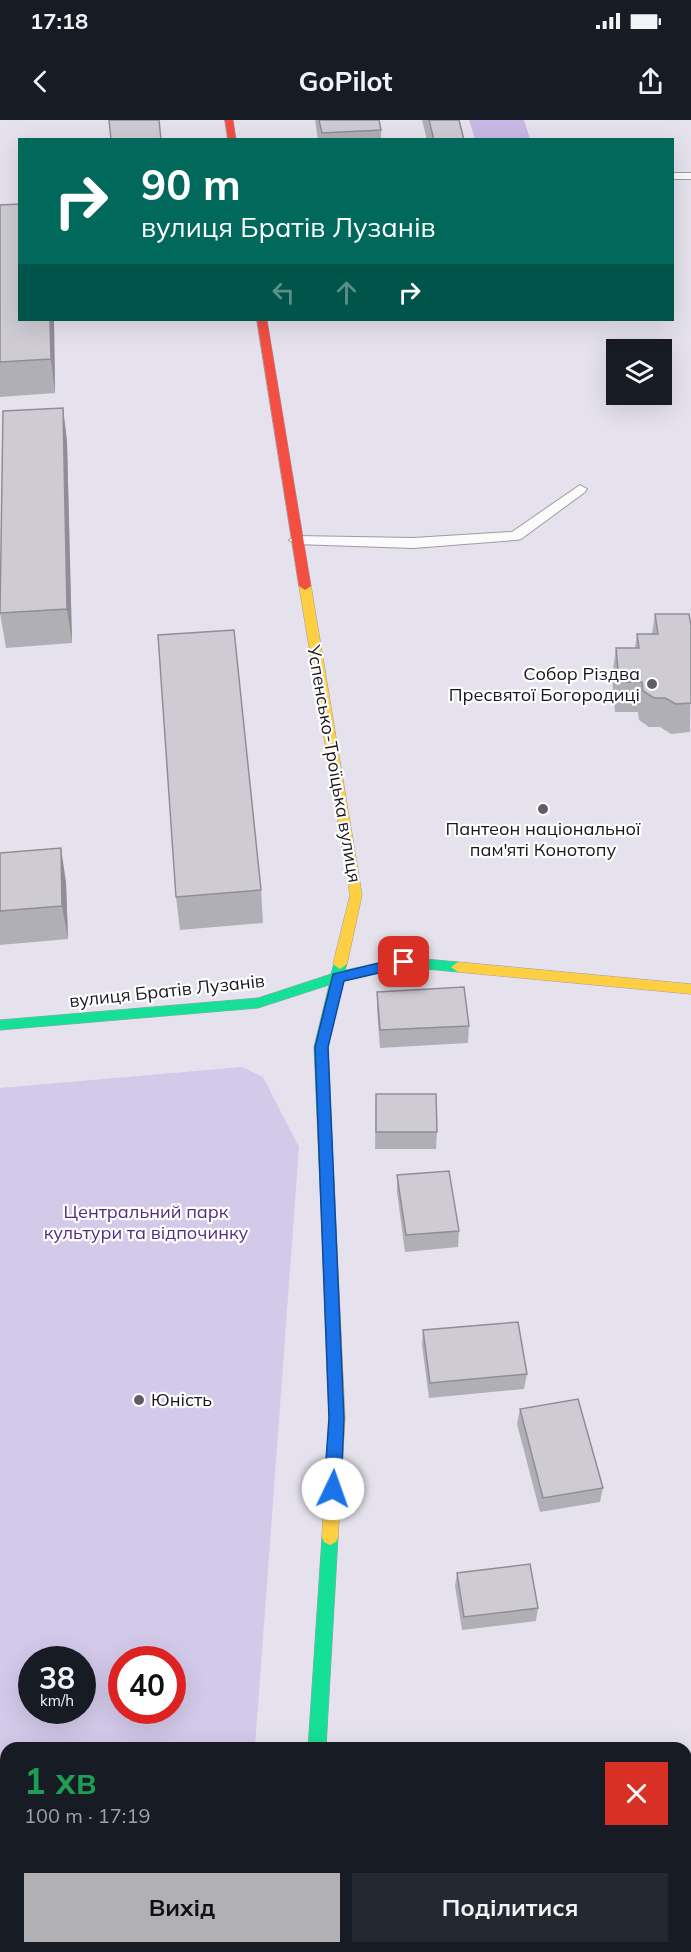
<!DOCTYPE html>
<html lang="uk">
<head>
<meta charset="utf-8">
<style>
	body { margin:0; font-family:Mulish,sans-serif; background:#242831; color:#f1f3f6; height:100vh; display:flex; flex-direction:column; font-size:22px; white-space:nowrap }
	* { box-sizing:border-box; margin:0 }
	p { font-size:20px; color:#9ea1a6 }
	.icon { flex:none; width:33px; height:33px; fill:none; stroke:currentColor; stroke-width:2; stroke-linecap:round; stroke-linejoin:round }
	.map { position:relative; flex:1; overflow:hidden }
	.sheet { position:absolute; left:0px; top:1622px; width:692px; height:212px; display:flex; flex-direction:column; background:#171b24; border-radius:18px 18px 0 0; box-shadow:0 6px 24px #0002 }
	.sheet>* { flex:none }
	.hud { position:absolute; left:18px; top:18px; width:656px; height:183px; border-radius:0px; box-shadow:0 6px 24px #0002; background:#00695c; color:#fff; overflow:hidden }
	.controls { position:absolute; left:606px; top:219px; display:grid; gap:12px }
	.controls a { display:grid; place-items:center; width:66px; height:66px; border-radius:0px; background:#171b24; box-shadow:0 6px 24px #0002; font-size:30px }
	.speed { position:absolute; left:18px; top:1526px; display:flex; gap:12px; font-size:30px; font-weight:700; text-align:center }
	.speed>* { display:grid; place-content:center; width:78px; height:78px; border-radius:50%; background:#171b24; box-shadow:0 6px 24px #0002; line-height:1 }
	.speed small { font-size:15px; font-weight:400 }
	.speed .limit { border:9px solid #d22; background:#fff; color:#111 }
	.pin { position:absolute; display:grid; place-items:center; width:51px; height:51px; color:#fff; margin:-26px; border-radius:12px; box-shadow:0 3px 9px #0006 }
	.me { position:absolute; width:66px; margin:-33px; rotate:3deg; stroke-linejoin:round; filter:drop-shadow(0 0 4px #0008) }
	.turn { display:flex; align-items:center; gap:21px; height:126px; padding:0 24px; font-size:27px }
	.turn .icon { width:78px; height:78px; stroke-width:2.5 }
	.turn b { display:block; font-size:42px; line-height:51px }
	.lanes { display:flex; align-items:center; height:57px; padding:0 24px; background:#0003; justify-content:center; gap:30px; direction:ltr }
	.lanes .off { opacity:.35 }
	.round { display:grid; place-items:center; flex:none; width:63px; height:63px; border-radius:0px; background:#242831 }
	.overview { display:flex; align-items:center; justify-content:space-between; height:102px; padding:0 24px }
	h1 { font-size:36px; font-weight:700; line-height:45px; color:#1e9e55 }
	.cta { display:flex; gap:12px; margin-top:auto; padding:12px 24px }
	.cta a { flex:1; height:69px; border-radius:0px; background:#b0b0b5; color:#111; font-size:24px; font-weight:700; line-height:69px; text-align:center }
	.cta a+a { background:#242831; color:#f1f3f6 }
	.status { display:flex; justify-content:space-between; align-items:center; height:42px; padding:0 30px; background:#171b24; direction:ltr }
	.status svg { height:16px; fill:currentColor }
	header { display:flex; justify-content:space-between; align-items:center; height:78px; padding:0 24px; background:#171b24; font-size:27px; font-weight:700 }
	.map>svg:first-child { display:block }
	.built { fill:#e0d9ee }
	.green { fill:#d3c9e9; fill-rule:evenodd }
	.forest { fill:#c8b8e5 }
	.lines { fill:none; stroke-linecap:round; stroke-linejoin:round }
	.lane-casing { stroke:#9e9ba3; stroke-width:2 }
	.street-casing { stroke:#9e9ba3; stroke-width:1 }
	.fast-casing { stroke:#9e9ba3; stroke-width:1 }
	.slow-casing { stroke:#9e9ba3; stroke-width:1 }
	.jam-casing { stroke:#9e9ba3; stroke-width:1 }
	.lane { fill:#fbfbfc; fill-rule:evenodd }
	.street { fill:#fbfbfc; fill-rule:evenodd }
	.fast { fill:#16e098; fill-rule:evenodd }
	.slow { fill:#ffcf43; fill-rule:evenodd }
	.jam { fill:#f24e42; fill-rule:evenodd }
	.wall { fill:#b1afb6 }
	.shaded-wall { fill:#908e94 }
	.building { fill:#cecbd4; stroke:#908e94; stroke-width:1.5 }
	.route { fill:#1a73e8; stroke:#114b97; stroke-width:1.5 }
	.poi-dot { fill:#605d66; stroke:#fff; stroke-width:2 }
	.labels { text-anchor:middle; stroke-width:4.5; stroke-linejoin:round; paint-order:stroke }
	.poi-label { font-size:18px; fill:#19161e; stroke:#fff; text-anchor:end }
	.street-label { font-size:18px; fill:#19161e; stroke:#fff }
	.park-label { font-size:18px; fill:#532d82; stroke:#fff }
</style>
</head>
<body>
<div class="status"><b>17:18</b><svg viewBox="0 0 49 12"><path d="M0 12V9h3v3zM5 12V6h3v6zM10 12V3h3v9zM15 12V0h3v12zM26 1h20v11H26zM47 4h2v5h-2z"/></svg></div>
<header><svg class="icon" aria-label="back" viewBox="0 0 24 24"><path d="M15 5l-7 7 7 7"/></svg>GoPilot<svg class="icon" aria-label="share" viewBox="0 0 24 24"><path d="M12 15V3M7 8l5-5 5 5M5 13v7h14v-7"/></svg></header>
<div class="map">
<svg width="691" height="1832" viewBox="0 0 691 1832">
	<rect width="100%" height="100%" fill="#e5e2ed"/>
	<!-- built -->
	<path class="built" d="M686 1668H691V1832H474V1827H686Z"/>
	<!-- green -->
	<path class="green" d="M242 947 263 957 299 1027 255 1627 6 1628V1827H240V1832H0V968ZM32 1539H82V1590H32ZM122 1539H172V1590H122Z"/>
	<!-- forest -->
	<path class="forest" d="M469 0H524L530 19H475Z"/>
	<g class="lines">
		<defs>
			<g id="lane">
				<rect x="672" y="53" width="19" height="6"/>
				<path d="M580 365 587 369 585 372 521 419 516 420 413 428 296 424 289 420 296 416 413 418 512 412Z"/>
			</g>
			<path id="street" d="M283 1827H329L328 1832H282Z"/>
			<g id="fast">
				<path d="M404 837 458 842 465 847 458 852 404 847 343 861 328 927 336 1111 334 1115 329 1117 324 1115 322 1111 314 927 329 865 258 888 0 910V900L258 878 331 854 335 840 340 839 347 844 345 850Z"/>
				<path d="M330 1409 336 1412 338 1417 326 1628H308L322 1417 324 1412Z"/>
			</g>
			<g id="slow">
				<path d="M305 462 311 466 362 775 347 844 340 849 333 844 350 775 299 466Z"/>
				<path d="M458 842 691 864V874L458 852 451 847Z"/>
				<path d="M329 1105 334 1107 336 1111 345 1298 338 1417 336 1422 330 1425 324 1422 322 1417 329 1298 322 1111 324 1107Z"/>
			</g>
			<g id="jam">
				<path d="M225 0H233L236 20H228Z"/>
				<path d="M257 200H267L311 466 305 470 299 466Z"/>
			</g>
		</defs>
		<!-- lane casing -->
		<use href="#lane" class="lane-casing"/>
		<!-- street casing -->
		<use href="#street" class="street-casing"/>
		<!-- fast casing -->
		<use href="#fast" class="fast-casing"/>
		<!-- slow casing -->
		<use href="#slow" class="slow-casing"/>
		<!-- jam casing -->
		<use href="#jam" class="jam-casing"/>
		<!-- lane -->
		<use href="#lane" class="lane"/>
		<!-- street -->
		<use href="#street" class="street"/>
		<!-- fast -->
		<use href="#fast" class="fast"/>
		<!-- slow -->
		<use href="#slow" class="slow"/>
		<!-- jam -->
		<use href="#jam" class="jam"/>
	</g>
	<!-- wall -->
	<g class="wall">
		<path d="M315 0H379L381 10V20H318Z"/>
		<path d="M422 0H459L464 20H427Z"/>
		<path d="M0 85 20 200H54L55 273 0 277Z"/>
		<path d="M63 288 67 322 72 523 6 528 0 493Z"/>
		<path d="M655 494 691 506 690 612 671 614 660 607H649L639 600 638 592H615L612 557 616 528H635L637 514H652Z"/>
		<path d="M0 733 66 762 68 819 0 825Z"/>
		<path d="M261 770 263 803 180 810 176 777Z"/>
		<path d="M377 872 469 906 468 923 380 928 377 889Z"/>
		<path d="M376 974 437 1012 436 1029H375Z"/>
		<path d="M397 1055 459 1111 458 1127 405 1132 397 1072Z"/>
		<path d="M423 1210 527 1254 524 1269 429 1278 422 1225Z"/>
		<path d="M520 1289 603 1368 600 1382 540 1392 517 1304Z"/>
		<path d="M457 1453 538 1488 536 1501 462 1510 455 1466Z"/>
	</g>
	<!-- shaded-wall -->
	<g class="shaded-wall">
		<path d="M50 200H54L55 273 51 239Z"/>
		<path d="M63 288 67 322 72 523 67 489Z"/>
		<path d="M61 728 66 762 68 819 62 786Z"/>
	</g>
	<!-- building -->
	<g class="building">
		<path d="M109 0H159L161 20H111Z"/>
		<path d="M319 0H379L381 10 322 13Z"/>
		<path d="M429 0H459L464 20H434Z"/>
		<path d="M20 84V200H50L51 239 0 242V85Z"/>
		<path d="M63 288 67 489 0 493 3 291Z"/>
		<path d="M655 494H689L691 506V583L676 584 665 578H654L643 571 642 562H619L616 528H639L637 514H658Z"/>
		<path d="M234 510 261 770 176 777 158 515Z"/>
		<path d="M61 728 62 786 0 791V733Z"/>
		<path d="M464 867 469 906 380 910 377 872Z"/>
		<path d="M376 974H436L437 1012H376Z"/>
		<path d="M449 1051 459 1111 406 1115 397 1055Z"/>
		<path d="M518 1202 527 1254 430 1263 423 1210Z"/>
		<path d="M578 1279 603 1368 543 1378 520 1289Z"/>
		<path d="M530 1444 538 1488 464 1497 457 1453Z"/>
	</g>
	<!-- route -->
	<path class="route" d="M404 837 409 839 411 842 409 846 344 861 328 927 344 1298 341 1369 338 1374 333 1376 327 1374 324 1369 329 1298 315 927 333 854Z"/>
	<!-- markers -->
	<g class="poi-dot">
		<circle cx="652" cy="564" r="6"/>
		<circle cx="543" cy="689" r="6"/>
		<circle cx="139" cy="1280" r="6"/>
	</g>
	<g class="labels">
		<!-- poi labels -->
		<g class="poi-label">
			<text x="640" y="560">Собор Різдва<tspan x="640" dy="21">Пресвятої Богородиці</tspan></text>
			<text x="543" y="715" text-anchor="middle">Пантеон національної<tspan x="543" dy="21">пам'яті Конотопу</tspan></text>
			<text x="151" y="1286" text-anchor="start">Юність</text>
		</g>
		<!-- street labels -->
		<g class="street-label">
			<text transform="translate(334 644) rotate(80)" y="6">Успенсько-Троїцька вулиця</text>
			<text transform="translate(167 871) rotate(-6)" y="6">вулиця Братів Лузанів</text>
		</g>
		<!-- park labels -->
		<g class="park-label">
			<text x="146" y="1098">Центральний парк<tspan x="146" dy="21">культури та відпочинку</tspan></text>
		</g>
	</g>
</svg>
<div class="controls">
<a><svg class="icon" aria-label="layers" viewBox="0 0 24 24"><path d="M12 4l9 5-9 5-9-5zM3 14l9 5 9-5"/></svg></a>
</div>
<div class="speed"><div>38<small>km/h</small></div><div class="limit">40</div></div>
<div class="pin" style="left:404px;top:842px;background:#d93025"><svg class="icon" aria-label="arrive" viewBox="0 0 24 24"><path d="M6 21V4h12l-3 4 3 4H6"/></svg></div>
<svg class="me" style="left:333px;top:1369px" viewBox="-20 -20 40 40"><circle r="19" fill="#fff"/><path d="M0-13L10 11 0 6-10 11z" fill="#1a73e8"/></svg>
<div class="hud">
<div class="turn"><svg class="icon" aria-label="right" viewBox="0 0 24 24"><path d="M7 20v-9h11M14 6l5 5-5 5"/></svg><div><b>90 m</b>вулиця Братів Лузанів</div></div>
<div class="lanes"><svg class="icon off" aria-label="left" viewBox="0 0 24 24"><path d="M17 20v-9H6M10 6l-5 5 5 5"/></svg><svg class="icon off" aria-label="ahead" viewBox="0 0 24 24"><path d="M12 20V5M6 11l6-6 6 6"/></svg><svg class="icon" aria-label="right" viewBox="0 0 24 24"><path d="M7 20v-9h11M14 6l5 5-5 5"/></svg></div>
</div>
<section class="sheet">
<div class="overview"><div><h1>1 хв</h1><p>100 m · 17:19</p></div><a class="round" style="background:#d93025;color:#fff"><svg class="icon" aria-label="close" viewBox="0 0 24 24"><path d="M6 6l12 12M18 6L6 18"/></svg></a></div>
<div class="cta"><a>Вихід</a><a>Поділитися</a></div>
</section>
</div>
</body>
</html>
